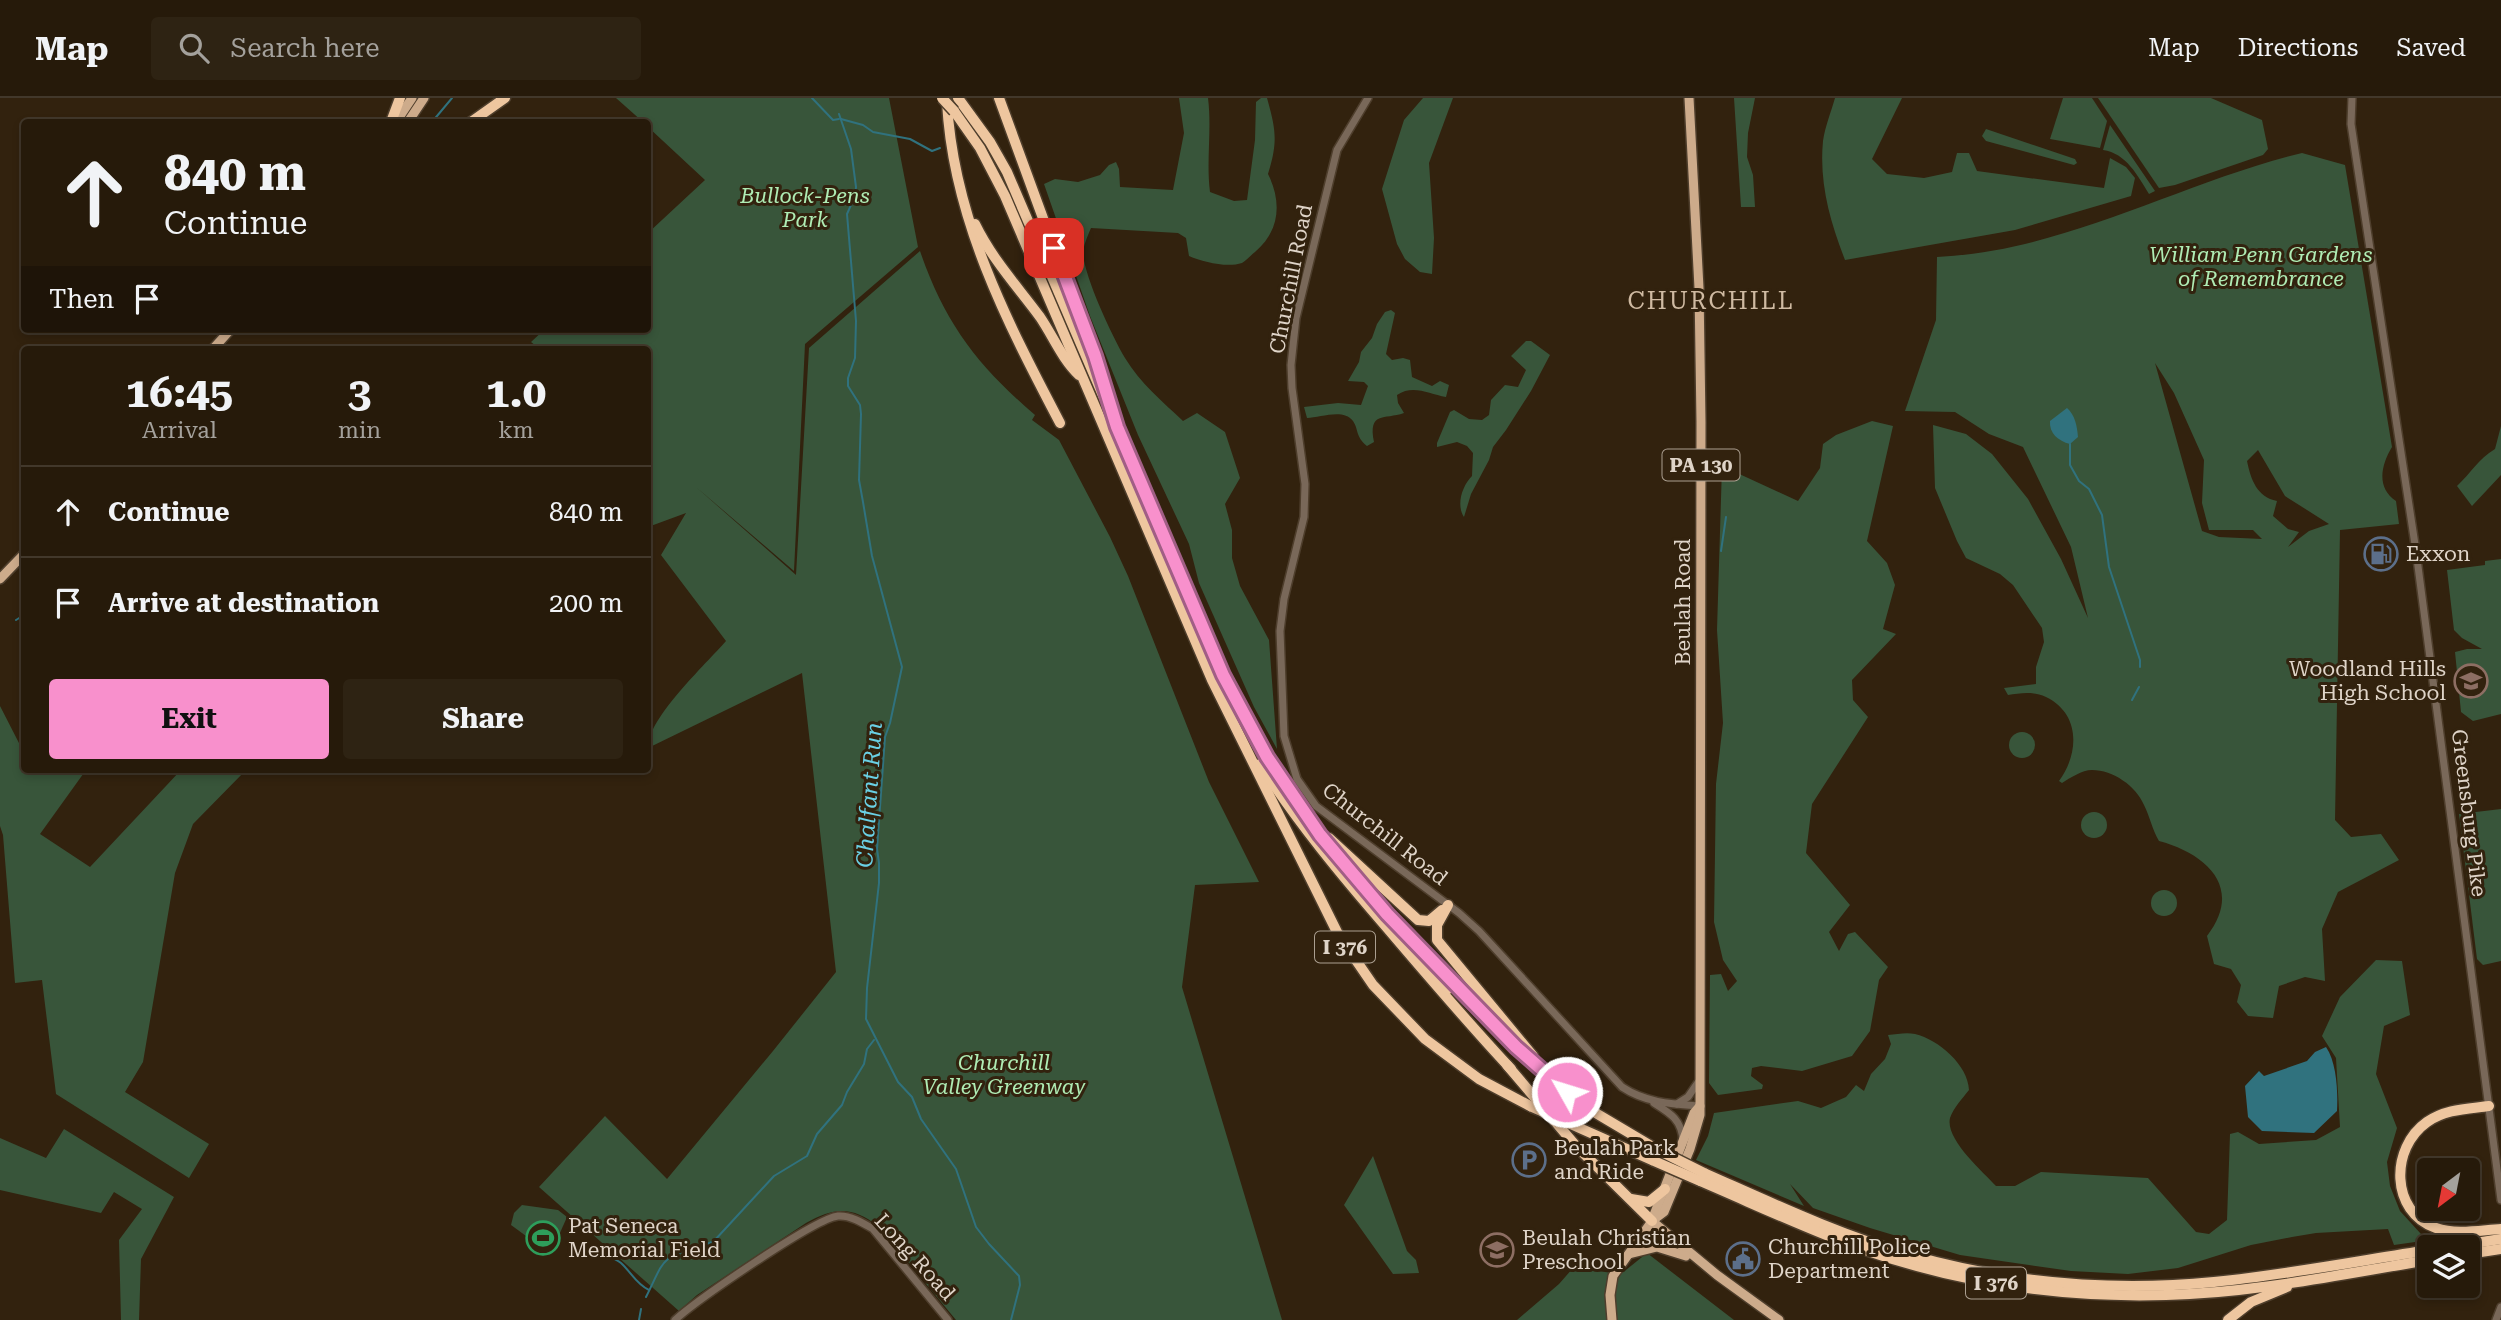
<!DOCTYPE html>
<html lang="en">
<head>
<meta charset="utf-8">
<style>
	body { margin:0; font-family:"Roboto Serif",serif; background:#2e2313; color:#f1f3f6; height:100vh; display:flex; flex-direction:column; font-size:26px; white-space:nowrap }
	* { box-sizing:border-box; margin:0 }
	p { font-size:23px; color:#a4a19c }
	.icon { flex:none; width:38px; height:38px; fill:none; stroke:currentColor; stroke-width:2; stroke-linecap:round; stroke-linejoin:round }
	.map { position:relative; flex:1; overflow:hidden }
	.sheet { position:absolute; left:21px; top:248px; width:630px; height:427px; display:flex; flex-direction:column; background:#261a0a; border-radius:7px; box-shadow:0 4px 10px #0003,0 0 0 2px #42382b }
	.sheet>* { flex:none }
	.guide { position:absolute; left:21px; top:21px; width:630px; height:214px; border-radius:7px; box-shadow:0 4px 10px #0003,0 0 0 2px #42382b; background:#261a0a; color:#f1f3f6; overflow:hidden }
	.needle { width:46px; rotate:212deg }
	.tools { position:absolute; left:2417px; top:1060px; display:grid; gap:14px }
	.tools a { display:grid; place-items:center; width:63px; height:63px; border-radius:7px; background:#261a0a; box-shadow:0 4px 10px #0003,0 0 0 2px #42382b; font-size:35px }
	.pin { position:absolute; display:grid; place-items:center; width:60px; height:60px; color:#fff; margin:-30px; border-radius:14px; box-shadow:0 4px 10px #0006 }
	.me { position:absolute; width:77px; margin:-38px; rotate:309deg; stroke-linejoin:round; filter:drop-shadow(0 0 5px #0008) }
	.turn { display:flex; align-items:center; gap:24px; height:147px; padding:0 28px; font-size:32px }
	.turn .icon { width:91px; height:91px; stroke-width:2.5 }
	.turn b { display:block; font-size:49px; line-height:60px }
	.then { display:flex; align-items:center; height:66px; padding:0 28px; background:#0003; gap:14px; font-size:26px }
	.eta { display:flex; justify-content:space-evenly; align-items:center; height:119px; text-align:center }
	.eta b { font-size:42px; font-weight:700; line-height:49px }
	.button { display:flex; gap:14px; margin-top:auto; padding:14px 28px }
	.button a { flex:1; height:80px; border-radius:7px; background:#f890cc; color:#111; font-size:28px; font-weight:700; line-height:80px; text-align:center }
	.button a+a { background:#2e2313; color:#f1f3f6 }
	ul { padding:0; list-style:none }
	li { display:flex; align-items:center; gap:21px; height:91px; padding:0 28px; border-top:2px solid #42382b }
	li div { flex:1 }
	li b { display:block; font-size:26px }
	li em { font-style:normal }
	header { display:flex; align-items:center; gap:42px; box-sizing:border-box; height:98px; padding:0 35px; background:#261a0a; border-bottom:2px solid #42382b }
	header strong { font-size:33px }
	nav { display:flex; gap:38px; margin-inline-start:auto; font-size:24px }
	.search { width:490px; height:63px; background:#2e2313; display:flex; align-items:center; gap:18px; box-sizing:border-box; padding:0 24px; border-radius:7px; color:#a4a19c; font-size:26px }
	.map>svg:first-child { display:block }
	.green { fill:#38553a; fill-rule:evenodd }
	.water { fill:#30727e }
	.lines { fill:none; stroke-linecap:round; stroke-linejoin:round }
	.stream { stroke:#30727e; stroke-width:2 }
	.minor-casing { stroke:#4e3e2c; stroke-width:10 }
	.major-casing { stroke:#4e3e2c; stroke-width:12 }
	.highway-casing { stroke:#4e3e2c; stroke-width:13 }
	.minor { stroke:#796859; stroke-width:7 }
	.major { stroke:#cdab8b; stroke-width:9 }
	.highway { stroke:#eec69f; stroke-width:10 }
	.highway-bridge-casing { stroke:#4e3e2c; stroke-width:13; stroke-linecap:butt }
	.highway-bridge { stroke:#eec69f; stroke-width:10 }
	.route-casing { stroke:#a15e85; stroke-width:18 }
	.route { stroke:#f890cc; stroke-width:12 }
	.labels { text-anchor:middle; stroke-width:6; stroke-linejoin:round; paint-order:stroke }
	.shield { fill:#32220e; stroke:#ab9f90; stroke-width:2 }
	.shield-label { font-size:19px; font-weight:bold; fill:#dfd4c8 }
	.park-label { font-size:21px; font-style:italic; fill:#afecb4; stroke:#32220e }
	.street-label { font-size:21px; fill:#dfd4c8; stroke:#32220e }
	.poi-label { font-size:21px; fill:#dfd4c8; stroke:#32220e; text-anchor:start }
	.water-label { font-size:23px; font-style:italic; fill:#6ad0e4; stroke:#32220e }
	.quarter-label { font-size:24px; letter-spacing:2px; fill:#cfbaa2; stroke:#32220e }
</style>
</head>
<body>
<header>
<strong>Map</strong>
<div class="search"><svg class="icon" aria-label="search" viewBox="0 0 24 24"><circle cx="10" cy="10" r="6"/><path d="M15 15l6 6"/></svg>Search here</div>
<nav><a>Map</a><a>Directions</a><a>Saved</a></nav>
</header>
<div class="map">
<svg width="2501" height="1222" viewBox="0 0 2501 1222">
	<rect width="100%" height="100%" fill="#32220e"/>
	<!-- green -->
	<g class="green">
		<path d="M616 0H889L918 149 805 246 794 473 696 389 796 477 809 250 920 153C945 226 978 268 1035 317L1032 322 1059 342 1110 439 1128 478 1209 684 1259 784 1195 787 1182 889 1282 1222H956L878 1128C852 1108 835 1109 806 1125L697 1197 679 1213 539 1089 605 1018 667 1081 773 953 836 874 802 575 648 650C647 621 706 566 726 543L661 457 686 415 648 429V252H541L531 244 545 231H648V135L705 82 648 29V24H643Z"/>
		<path d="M1179 0H1208C1212 31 1206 63 1210 94L1234 103 1247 102 1255 42 1256 4 1261 0H1267C1276 32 1278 44 1268 76 1282 104 1280 133 1255 154 1251 157 1246 163 1242 165 1227 170 1203 164 1189 158L1186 140 1178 135 1091 130C1088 137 1083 148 1083 156 1085 180 1112 238 1125 260 1140 285 1163 304 1183 323L1197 315 1225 334 1240 380 1225 406 1232 432V460L1240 488 1269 542 1277 651 1254 609 1199 485 1189 446 1138 337 1090 218 1044 86 1055 81 1078 84 1100 77 1109 67 1116 64 1119 71 1120 89 1173 92 1184 35Z"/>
		<path d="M1423 0H1453L1429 65 1434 140 1432 176 1420 174 1405 161 1397 146 1382 91 1404 22Z"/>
		<path d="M1734 0H1755L1748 35 1747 59 1753 77 1755 109H1741Z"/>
		<path d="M1835 0H1902L1872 61 1887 76 1924 80 1952 74 1957 55H1969L1977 73 2104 90 2110 60 2126 69 2135 80 2131 98 2015 132 1845 162C1830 123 1819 85 1823 43 1825 29 1831 14 1835 0Z"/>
		<path d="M2063 0H2092L2107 23 2100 50 2050 41Z"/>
		<path d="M2098 0H2211L2262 22 2268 51 2263 57 2175 87 2159 90Z"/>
		<path d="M2110 27 2155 93 2149 96C2138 78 2126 55 2103 52Z"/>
		<path d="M1986 31 2075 61 2077 65 2074 67 1986 43 1982 38Z"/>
		<path d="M2302 55 2345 67 2392 349C2381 367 2376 390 2396 403L2399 426 2340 432 2335 722 2351 739 2381 736 2399 762 2338 794 2322 831 2325 883 2305 879 2279 888 2273 920 2248 918 2237 904 2241 887 2231 871 2214 866 2207 838C2244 790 2207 756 2159 743 2152 731 2150 719 2144 707 2136 688 2113 672 2092 672 2082 672 2070 680 2062 685L2059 683C2079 656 2081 616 2046 599 2034 593 2020 595 2008 597L2004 590 2036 586V569L2044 544 2042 530 2013 487 2000 476 1966 460 1957 443 1935 390 1933 327 1966 336 1992 356 2028 401 2061 461 2088 520 2071 449 2023 349 1989 336 1955 314 1905 313 1936 222 1937 159C2066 153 2179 85 2302 55ZM2155 265 2174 295 2204 362 2202 405 2209 432H2253L2262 441 2219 439 2202 433ZM2258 352 2285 398 2329 426 2309 433 2288 449 2299 434 2288 431 2273 418 2277 403C2257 399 2251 382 2247 363Z"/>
		<path d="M1391 212 1395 215 1386 256 1392 262 1403 260 1410 262 1412 279 1432 288 1440 283 1449 287 1446 299C1429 296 1413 286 1397 297L1398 305 1404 315C1384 322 1368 313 1374 344L1367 348C1355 338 1359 332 1353 323 1343 310 1320 320 1307 320L1304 309 1338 305 1361 307 1368 288 1364 284 1348 283 1359 264 1361 254 1372 240 1377 226 1385 214Z"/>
		<path d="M1526 243H1531L1550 257 1531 293 1506 332 1493 349 1489 362 1471 396 1464 419C1456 407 1462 388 1472 378L1473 355 1467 348 1457 344 1437 349V345L1450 314 1454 312 1469 321 1482 322 1489 317 1491 302 1505 287 1518 289 1526 272 1511 258Z"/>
		<path d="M1872 323 1893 328 1867 443 1887 465 1895 487 1883 531 1896 536 1852 582 1853 602 1868 619 1812 706 1806 755 1850 807 1829 834 1839 853 1848 836 1855 834 1888 869 1879 882 1870 933 1852 958 1802 973 1761 968 1752 970 1751 978 1763 987 1762 991 1718 997 1709 985 1710 877 1721 876 1728 893 1737 883 1723 862 1714 824 1716 686 1723 625 1717 532 1722 368 1798 403 1820 370 1823 346 1836 337Z"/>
		<path d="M2501 328V377L2472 408 2457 388C2471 375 2478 361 2495 351Z"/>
		<path d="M2501 461V616L2473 623 2461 614 2455 554 2467 551H2482L2462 540 2454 532 2447 472 2485 467V463Z"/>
		<path d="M0 608 20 647 24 643V672H86L40 736 90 769 181 672H246L193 726 175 775 143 964 125 994 209 1046 189 1080 56 996 42 882 15 885 3 737 0 728Z"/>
		<circle cx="2022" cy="647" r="13"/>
		<path d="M2501 711V863L2483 867 2477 861 2459 716Z"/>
		<circle cx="2094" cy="727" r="13"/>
		<circle cx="2164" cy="805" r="13"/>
		<path d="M2376 862 2402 863 2410 917 2384 928 2376 976 2397 1030 2387 1064 2390 1088 2400 1113 2421 1136 2422 1143 2394 1147 2388 1131 2316 1135 2292 1139 2251 1147 2178 1170 2128 1176 2071 1173 1960 1157 1870 1130 1813 1110 1790 1086 1804 1108 1696 1062 1708 1038 1714 1015 1798 1003 1821 1010 1846 999 1856 987 1864 993 1871 976 1885 961 1891 946 1888 937C1897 936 1907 934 1915 936 1939 942 1968 967 1969 992 1962 1001 1954 1009 1950 1020 1945 1041 1982 1073 1996 1088H2015L2041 1074 2148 1080 2196 1134 2209 1136 2227 1122 2230 1036 2238 1034 2259 1046 2316 1042 2340 1029 2336 960 2322 938 2340 899Z"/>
		<path d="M64 1031 174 1099 141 1161 139 1222H121L119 1142 142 1111 114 1094 101 1115 0 1092V1040L46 1060Z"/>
		<path d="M1373 1058 1407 1153 1416 1162 1419 1175 1393 1176 1344 1107Z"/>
		<path d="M522 1107 558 1112 567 1119 552 1153 548 1154 511 1127 514 1115Z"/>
		<path d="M1647 1155 1734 1222H1517L1559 1186 1573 1170 1621 1176Z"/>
	</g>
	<!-- water -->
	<g class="water">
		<path d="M2067 310C2075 317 2077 328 2078 339L2070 346C2058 343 2049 335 2050 323Z"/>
		<path d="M2326 949C2337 965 2338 995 2337 1013L2314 1035 2262 1033 2248 1019 2245 988 2259 973 2264 978 2307 963 2315 954Z"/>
	</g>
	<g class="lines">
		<!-- stream -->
		<g class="stream">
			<path d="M812 0 833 22 839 21"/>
			<path d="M839 16 851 51 856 89 855 98 847 116 856 223 855 260 848 280V288L860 307 861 316 859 382 863 404 872 458 902 569 890 625 885 639 877 751 879 765V785L867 890 866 921 898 984 912 999 921 1021 956 1071 976 1129 989 1146 1019 1178 1020 1187 1011 1222"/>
			<path d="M841 21 863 27 873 34 910 41 932 53 940 50"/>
			<path d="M432 24 452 0"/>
			<path d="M2070 346V367L2079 383 2089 391 2102 417 2109 469 2140 562V569"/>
			<path d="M1721 453 1726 419"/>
			<path d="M16 522 24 517"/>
			<path d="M2132 602 2139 589"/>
			<path d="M707 1146 714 1143 774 1078 807 1058 817 1036 842 1007 847 994 864 966 867 951 874 942"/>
			<path d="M586 1149C592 1150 616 1161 621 1165 631 1174 636 1186 649 1192"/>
			<path d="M646 1199C664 1164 659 1158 701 1149"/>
			<path d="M639 1222 641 1211"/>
		</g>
		<defs>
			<g id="minor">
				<path d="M1368 0 1337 52 1296 220 1291 267 1292 290 1305 386 1304 419 1284 501 1280 533 1284 638 1297 681 1316 708 1459 815 1479 833 1622 989C1646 1005 1672 1006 1700 1008"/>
				<path d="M2352 0 2351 26 2356 59 2416 453 2501 1102"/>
				<path d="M1654 1005C1670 1015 1682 1022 1683 1043"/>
				<path d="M1677 1006 1688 999 1699 983"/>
				<path d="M675 1222C697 1202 814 1121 838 1118 850 1117 863 1125 873 1131L948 1222"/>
				<path d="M2496 1222 2501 1209"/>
			</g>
			<g id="major">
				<path d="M396 24 412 0"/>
				<path d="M408 24 424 0"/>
				<path d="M212 252 231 231"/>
				<path d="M0 481 24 456"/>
				<path d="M1652 1122 1694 1015 1700 1008"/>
				<path d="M1652 1123 1717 1177 1779 1222"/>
				<path d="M1629 1156 1657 1149 1686 1158"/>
				<path d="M1612 1222 1610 1197 1613 1178 1652 1123 1664 1114 1690 1051 1700 1017 1701 324 1699 190 1689 0"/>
			</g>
			<g id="highway">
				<path d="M958 0 990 44 1007 74 1223 577 1255 640 1292 698 1335 755 1387 816 1541 972 1594 1014 1658 1052"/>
				<path d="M999 0 1100 276"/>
				<path d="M947 4C953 120 1007 224 1060 325"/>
				<path d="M954 13 980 50 1005 98 1212 582 1338 836 1373 887 1425 941 1479 981 1532 1009"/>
				<path d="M391 24 400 0"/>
				<path d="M471 24 505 0"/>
				<path d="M975 126C992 161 1017 188 1040 219 1053 238 1062 261 1079 277"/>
				<path d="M1260 666C1298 725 1342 778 1388 831 1428 878 1468 925 1511 971"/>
				<path d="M1329 740 1418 822 1429 823 1442 812"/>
				<path d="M1448 807 1437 827V842L1533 958"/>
				<path d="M1427 865 1448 891"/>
				<path d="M1507 967 1576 1048 1652 1123"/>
				<path d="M2489 1008C2467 1011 2446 1011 2427 1024 2390 1050 2390 1114 2436 1130 2456 1137 2481 1132 2501 1131"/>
				<path d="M1566 1024 1654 1063"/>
				<path d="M1704 1075C1772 1105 1839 1137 1910 1157 2009 1185 2112 1194 2214 1184 2286 1177 2358 1163 2429 1152"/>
				<path d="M1700 1083C1754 1106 1807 1131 1862 1151 1959 1185 2063 1200 2166 1197 2254 1195 2342 1176 2429 1162"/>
				<path d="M1631 1101 1649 1104 1665 1091"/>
				<path d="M2444 1150 2501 1141"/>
				<path d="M2468 1156 2501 1151"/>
				<path d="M2228 1222 2251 1204 2287 1189"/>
			</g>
		</defs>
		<!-- minor casing -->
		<use href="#minor" class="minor-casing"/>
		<!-- major casing -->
		<use href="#major" class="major-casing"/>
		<!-- highway casing -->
		<use href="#highway" class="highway-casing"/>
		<!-- minor -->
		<use href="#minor" class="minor"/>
		<!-- major -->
		<use href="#major" class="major"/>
		<!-- highway -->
		<use href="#highway" class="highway"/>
		<defs>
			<g id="highway-bridge">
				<path d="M942 0 954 13"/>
				<path d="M1532 1009 1566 1024"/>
				<path d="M1658 1052 1704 1075"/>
				<path d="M1654 1063 1700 1083"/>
			</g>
		</defs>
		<!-- highway-bridge casing -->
		<use href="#highway-bridge" class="highway-bridge-casing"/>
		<!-- highway-bridge -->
		<use href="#highway-bridge" class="highway-bridge"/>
	</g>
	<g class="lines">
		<defs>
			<path id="route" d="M1054 150 1095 258 1117 329 1223 577 1267 659 1320 737 1387 816 1516 949 1567 994"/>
		</defs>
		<!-- route casing -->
		<use href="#route" class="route-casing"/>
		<!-- route -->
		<use href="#route" class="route"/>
	</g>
	<!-- icons -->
	<defs>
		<symbol id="fuel-ring" viewBox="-11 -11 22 22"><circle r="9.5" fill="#32220e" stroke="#5c6f8a" stroke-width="1.5"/><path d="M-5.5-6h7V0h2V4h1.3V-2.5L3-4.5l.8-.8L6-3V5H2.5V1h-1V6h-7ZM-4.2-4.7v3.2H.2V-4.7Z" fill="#5c6f8a"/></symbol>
		<symbol id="school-ring" viewBox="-11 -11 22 22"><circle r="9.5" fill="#32220e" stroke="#8d6e63" stroke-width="1.5"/><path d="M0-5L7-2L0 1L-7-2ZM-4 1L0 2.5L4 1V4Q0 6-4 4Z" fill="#8d6e63"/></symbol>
		<symbol id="parking-ring" viewBox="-11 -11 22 22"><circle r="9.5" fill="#32220e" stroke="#5c6f8a" stroke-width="1.5"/><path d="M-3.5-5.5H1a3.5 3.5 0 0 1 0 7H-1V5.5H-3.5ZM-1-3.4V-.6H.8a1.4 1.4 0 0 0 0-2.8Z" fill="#5c6f8a"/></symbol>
		<symbol id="stadium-ring" viewBox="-11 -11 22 22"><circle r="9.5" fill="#32220e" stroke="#2e9e5b" stroke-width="1.5"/><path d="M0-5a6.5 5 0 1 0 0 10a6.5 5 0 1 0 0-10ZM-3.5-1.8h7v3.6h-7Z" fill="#2e9e5b"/></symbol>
		<symbol id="civic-ring" viewBox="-11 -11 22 22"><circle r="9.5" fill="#32220e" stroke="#5c6f8a" stroke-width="1.5"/><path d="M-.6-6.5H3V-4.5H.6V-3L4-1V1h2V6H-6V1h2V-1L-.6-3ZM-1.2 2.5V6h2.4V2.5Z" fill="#5c6f8a"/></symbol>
	</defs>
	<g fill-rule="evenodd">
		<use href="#fuel-ring" x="2362" y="437" width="38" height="38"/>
		<use href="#school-ring" x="2452" y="564" width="38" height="38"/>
		<use href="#parking-ring" x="1510" y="1043" width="38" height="38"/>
		<use href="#stadium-ring" x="524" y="1121" width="38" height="38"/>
		<use href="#school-ring" x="1478" y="1133" width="38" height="38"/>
		<use href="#civic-ring" x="1724" y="1142" width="38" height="38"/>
	</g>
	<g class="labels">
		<!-- shield labels -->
		<g class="shield">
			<rect x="1662.5" y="351.5" width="77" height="31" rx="5"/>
			<rect x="1315" y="833.5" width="60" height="31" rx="5"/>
			<rect x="1966" y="1169.5" width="60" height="31" rx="5"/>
		</g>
		<g class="shield-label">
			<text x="1701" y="374">PA 130</text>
			<text x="1345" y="856">I 376</text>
			<text x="1996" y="1192">I 376</text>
		</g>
		<!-- park labels -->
		<g class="park-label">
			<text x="805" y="105">Bullock-Pens<tspan x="805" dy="24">Park</tspan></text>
			<text x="2261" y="164">William Penn Gardens<tspan x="2261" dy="24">of Remembrance</tspan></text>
			<text x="1004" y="972">Churchill<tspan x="1004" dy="24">Valley Greenway</tspan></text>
		</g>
		<!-- street labels -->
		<g class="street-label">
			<text transform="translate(1291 181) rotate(-79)" y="7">Churchill Road</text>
			<text transform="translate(1683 504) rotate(-90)" y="7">Beulah Road</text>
			<text transform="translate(2469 715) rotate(83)" y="7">Greensburg Pike</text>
			<text transform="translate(1385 736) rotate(38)" y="7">Churchill Road</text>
			<text transform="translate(915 1159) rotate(48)" y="7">Long Road</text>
		</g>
		<!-- poi labels -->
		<g class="poi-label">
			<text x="2406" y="463">Exxon</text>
			<text x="2446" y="578" text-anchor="end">Woodland Hills<tspan x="2446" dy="24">High School</tspan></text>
			<text x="1554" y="1057">Beulah Park<tspan x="1554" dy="24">and Ride</tspan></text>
			<text x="568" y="1135">Pat Seneca<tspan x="568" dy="24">Memorial Field</tspan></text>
			<text x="1522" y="1147">Beulah Christian<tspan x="1522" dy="24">Preschool</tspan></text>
			<text x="1768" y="1156">Churchill Police<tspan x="1768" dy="24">Department</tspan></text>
		</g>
		<!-- water labels -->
		<g class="water-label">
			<text transform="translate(869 697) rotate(-86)" y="8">Chalfant Run</text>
		</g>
		<!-- quarter labels -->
		<g class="quarter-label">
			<text x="1711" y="211">CHURCHILL</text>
		</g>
	</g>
</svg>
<div class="tools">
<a><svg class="needle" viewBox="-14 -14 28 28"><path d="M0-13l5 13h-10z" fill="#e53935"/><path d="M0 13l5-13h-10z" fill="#a4a19c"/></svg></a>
<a><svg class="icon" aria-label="layers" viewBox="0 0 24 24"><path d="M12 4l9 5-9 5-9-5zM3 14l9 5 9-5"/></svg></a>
</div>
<div class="pin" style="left:1054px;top:150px;background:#d93025"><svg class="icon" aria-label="arrive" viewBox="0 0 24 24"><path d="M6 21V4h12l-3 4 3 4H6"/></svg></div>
<svg class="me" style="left:1567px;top:994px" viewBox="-20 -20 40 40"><circle r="17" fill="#f890cc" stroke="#fff" stroke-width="3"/><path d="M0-11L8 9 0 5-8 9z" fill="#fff"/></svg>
<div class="guide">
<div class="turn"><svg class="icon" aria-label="ahead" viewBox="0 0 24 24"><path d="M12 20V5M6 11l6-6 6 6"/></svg><div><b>840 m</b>Continue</div></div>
<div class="then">Then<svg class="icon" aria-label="arrive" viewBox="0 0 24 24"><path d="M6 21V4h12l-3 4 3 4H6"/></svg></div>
</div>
<section class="sheet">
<div class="eta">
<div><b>16:45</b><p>Arrival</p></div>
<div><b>3</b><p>min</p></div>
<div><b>1.0</b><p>km</p></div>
</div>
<ul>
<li><svg class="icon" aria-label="ahead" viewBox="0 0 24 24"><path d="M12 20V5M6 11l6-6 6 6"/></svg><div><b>Continue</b></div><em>840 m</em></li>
<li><svg class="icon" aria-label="arrive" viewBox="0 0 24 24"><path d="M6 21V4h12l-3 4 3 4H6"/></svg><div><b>Arrive at destination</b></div><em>200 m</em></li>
</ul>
<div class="button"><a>Exit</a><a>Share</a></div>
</section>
</div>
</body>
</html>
